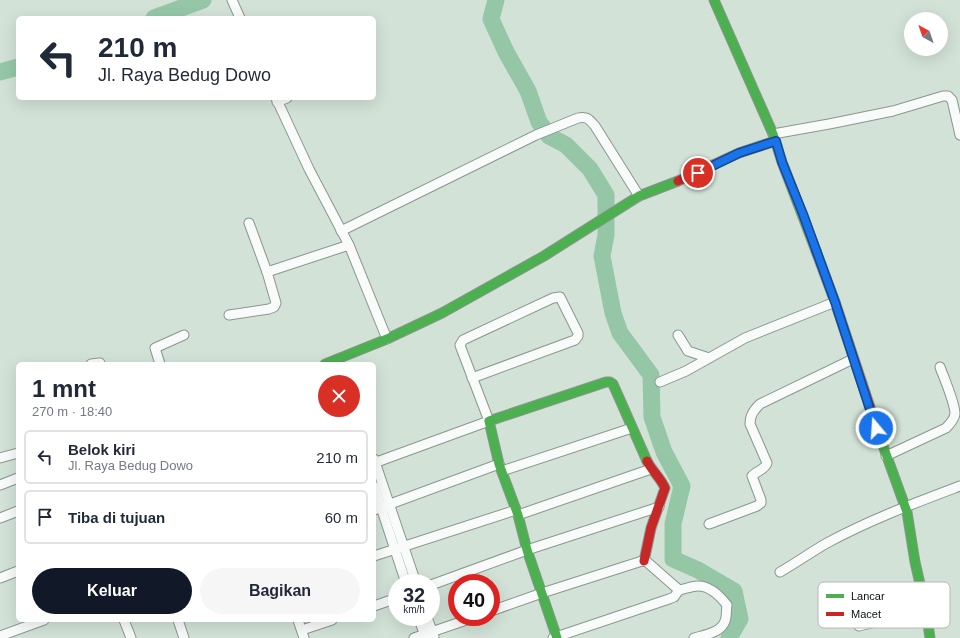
<!DOCTYPE html>
<html lang="id">
<head>
<meta charset="utf-8">
<style>
	body { margin:0; font-family:Helvetica,sans-serif; background:#f6f6f7; color:#1f2937; height:100vh; display:flex; flex-direction:column; font-size:15px; white-space:nowrap }
	* { box-sizing:border-box; margin:0 }
	p { font-size:13px; color:#747a83 }
	.icon { flex:none; width:22px; height:22px; fill:none; stroke:currentColor; stroke-width:2; stroke-linecap:round; stroke-linejoin:round }
	.map { position:relative; flex:1; overflow:hidden }
	.drawer { position:absolute; left:16px; top:362px; width:360px; height:260px; display:flex; flex-direction:column; background:#fff; border-radius:6px; box-shadow:0 4px 16px #0002 }
	.drawer>* { flex:none }
	.guide { position:absolute; left:16px; top:16px; width:360px; height:84px; border-radius:6px; box-shadow:0 4px 16px #0002; background:#fff; color:#1f2937; overflow:hidden }
	.needle { width:26px; rotate:320deg }
	.fabs { position:absolute; left:904px; top:12px; display:grid; gap:8px }
	.fabs a { display:grid; place-items:center; width:44px; height:44px; border-radius:50%; background:#fff; box-shadow:0 4px 16px #0002; font-size:20px }
	.speed { position:absolute; left:388px; top:574px; display:flex; gap:8px; font-size:20px; font-weight:700; text-align:center }
	.speed>* { display:grid; place-content:center; width:52px; height:52px; border-radius:50%; background:#fff; box-shadow:0 4px 16px #0002; line-height:1 }
	.speed small { font-size:10px; font-weight:400 }
	.speed .limit { border:6px solid #d22; background:#fff; color:#111 }
	.pin { position:absolute; display:grid; place-items:center; width:34px; height:34px; color:#fff; margin:-17px; border:2px solid #fff; border-radius:50%; box-shadow:0 1px 4px #0007 }
	.me { position:absolute; width:44px; margin:-22px; rotate:342deg; stroke-linejoin:round; filter:drop-shadow(0 0 3px #0008) }
	.turn { display:flex; align-items:center; gap:14px; height:84px; padding:0 16px; font-size:18px }
	.turn .icon { width:52px; height:52px; stroke-width:2.5 }
	.turn b { display:block; font-size:28px; line-height:34px }
	.round { display:grid; place-items:center; flex:none; width:42px; height:42px; border-radius:21px; background:#f6f6f7 }
	.overview { display:flex; align-items:center; justify-content:space-between; height:68px; padding:0 16px }
	h1 { font-size:24px; font-weight:600; line-height:30px }
	.primary-button { display:flex; gap:8px; margin-top:auto; padding:8px 16px }
	.primary-button a { flex:1; height:46px; border-radius:24px; background:#111827; color:#fff; font-size:16px; font-weight:600; line-height:46px; text-align:center }
	.primary-button a+a { background:#f6f6f7; color:#1f2937 }
	ul { padding:0; list-style:none }
	li { display:flex; align-items:center; gap:12px; height:54px; margin:0 8px 6px; padding:0 8px; border:2px solid #e0e1e3; border-radius:6px }
	li div { flex:1 }
	li b { display:block; font-size:15px }
	li em { font-style:normal }
	.map>svg:first-child { display:block }
	.lines { fill:none; stroke-linecap:round; stroke-linejoin:round }
	.river { stroke:#95c7a7; stroke-width:17 }
	.street-casing { stroke:#8a978e; stroke-width:11 }
	.fast-casing { stroke:#8a978e; stroke-width:11 }
	.jam-casing { stroke:#8a978e; stroke-width:11 }
	.street { stroke:#f8fbf9; stroke-width:9 }
	.fast { stroke:#4caf50; stroke-width:9 }
	.jam { stroke:#c62828; stroke-width:9 }
	.route-casing { stroke:#114b97; stroke-width:10 }
	.route { stroke:#1a73e8; stroke-width:7 }
	.key { fill:#fff; stroke:#b6b8b7; stroke-width:1 }
	.key-label { font-size:11px; fill:#0a140e }
</style>
</head>
<body>
<div class="map">
<svg width="960" height="638" viewBox="0 0 960 638">
	<rect width="100%" height="100%" fill="#d2e2d7"/>
	<g class="lines">
		<!-- river -->
		<g class="river">
			<path d="M496 0 491 19 506 52 528 91 539 122 549 136 566 145 590 169 606 195V235L602 256 613 313 620 333 651 375 652 417 664 452 682 486 673 524V559L698 570 734 591 740 619 729 638"/>
			<path d="M154 18 203 0"/>
			<path d="M0 72 18 67"/>
		</g>
		<defs>
			<g id="street">
				<path d="M232 0 240 18"/>
				<path d="M276 98 309 169 349 245 387 339"/>
				<path d="M277 102 287 98"/>
				<path d="M773 134 829 124 893 111 943 96H948L952 100 960 135"/>
				<path d="M249 223 267 272 349 245"/>
				<path d="M341 231 536 135 578 118C587 116 589 119 595 126L639 196"/>
				<path d="M229 315 269 309 274 307 276 303 267 272"/>
				<path d="M678 335 688 351 709 358"/>
				<path d="M91 364 100 363"/>
				<path d="M160 364 155 348 184 335"/>
				<path d="M660 382 686 371 745 338 835 302"/>
				<path d="M886 456 946 428C950 424 954 420 955 414 955 403 944 378 940 367"/>
				<path d="M0 458 18 453"/>
				<path d="M374 459 416 583"/>
				<path d="M374 463 489 421 461 348 460 345 463 340 553 298 560 297 578 333V336L575 340 472 378"/>
				<path d="M502 471 632 428"/>
				<path d="M0 485 18 478"/>
				<path d="M374 486 406 583"/>
				<path d="M374 510 499 464"/>
				<path d="M518 515 651 469"/>
				<path d="M0 518 18 511"/>
				<path d="M709 524 757 506 761 503V500L752 476C756 471 765 470 767 463L750 424C750 415 754 410 760 404L853 359"/>
				<path d="M374 556 516 510"/>
				<path d="M780 572C796 563 811 552 827 543 869 520 915 503 960 486"/>
				<path d="M0 578 18 571"/>
				<path d="M431 585 527 550 659 507"/>
				<path d="M679 590C685 589 692 586 698 586 710 586 720 596 727 605 726 610 727 617 725 621 721 633 704 635 694 638"/>
				<path d="M374 606 397 598"/>
				<path d="M491 611 542 593 642 561 647 562 679 590 674 597 669 599 553 638"/>
				<path d="M854 611 856 623 859 626 926 610"/>
				<path d="M418 617 426 638"/>
				<path d="M427 617 434 637"/>
				<path d="M124 620 131 638"/>
				<path d="M178 620 184 638"/>
				<path d="M298 620 304 638"/>
				<path d="M302 630 332 620"/>
				<path d="M0 636 44 620"/>
				<path d="M414 638 475 617"/>
			</g>
			<g id="fast">
				<path d="M714 0 773 134 782 162 816 251"/>
				<path d="M325 364 387 339 442 313 544 256 639 196 678 181"/>
				<path d="M881 440 907 512 915 562 926 610 930 638"/>
				<path d="M557 638 527 550 518 515 499 464 489 421 606 382H610L613 384 647 461"/>
			</g>
			<g id="jam">
				<path d="M678 181 739 153 775 141"/>
				<path d="M816 251 835 302 881 440"/>
				<path d="M644 561 651 528 665 488C660 477 652 471 647 461"/>
			</g>
		</defs>
		<!-- street casing -->
		<use href="#street" class="street-casing"/>
		<!-- fast casing -->
		<use href="#fast" class="fast-casing"/>
		<!-- jam casing -->
		<use href="#jam" class="jam-casing"/>
		<!-- street -->
		<use href="#street" class="street"/>
		<!-- fast -->
		<use href="#fast" class="fast"/>
		<!-- jam -->
		<use href="#jam" class="jam"/>
	</g>
	<g class="lines">
		<defs>
			<path id="route" d="M698 173 739 153 776 141 782 162 803 214 835 302 876 428"/>
		</defs>
		<!-- route casing -->
		<use href="#route" class="route-casing"/>
		<!-- route -->
		<use href="#route" class="route"/>
	</g>
	<!-- legend -->
	<rect x="818" y="582" width="132" height="46" rx="6" class="key"/>
	<rect x="826" y="594" width="18" height="4" fill="#4caf50"/>
	<rect x="826" y="612" width="18" height="4" fill="#c62828"/>
	<g class="key-label">
		<text x="851" y="600">Lancar</text>
		<text x="851" y="618">Macet</text>
	</g>
</svg>
<div class="fabs">
<a><svg class="needle" viewBox="-14 -14 28 28"><path d="M0-13l5 13h-10z" fill="#e53935"/><path d="M0 13l5-13h-10z" fill="#747a83"/></svg></a>
</div>
<div class="speed"><div>32<small>km/h</small></div><div class="limit">40</div></div>
<div class="pin" style="left:698px;top:173px;background:#d93025"><svg class="icon" aria-label="arrive" viewBox="0 0 24 24"><path d="M6 21V4h12l-3 4 3 4H6"/></svg></div>
<svg class="me" style="left:876px;top:428px" viewBox="-20 -20 40 40"><circle r="17" fill="#1a73e8" stroke="#fff" stroke-width="3"/><path d="M0-11L8 9 0 5-8 9z" fill="#fff"/></svg>
<div class="guide">
<div class="turn"><svg class="icon" aria-label="left" viewBox="0 0 24 24"><path d="M17 20v-9H6M10 6l-5 5 5 5"/></svg><div><b>210 m</b>Jl. Raya Bedug Dowo</div></div>
</div>
<section class="drawer">
<div class="overview"><div><h1>1 mnt</h1><p>270 m · 18:40</p></div><a class="round" style="background:#d93025;color:#fff"><svg class="icon" aria-label="close" viewBox="0 0 24 24"><path d="M6 6l12 12M18 6L6 18"/></svg></a></div>
<ul>
<li><svg class="icon" aria-label="left" viewBox="0 0 24 24"><path d="M17 20v-9H6M10 6l-5 5 5 5"/></svg><div><b>Belok kiri</b><p>Jl. Raya Bedug Dowo</p></div><em>210 m</em></li>
<li><svg class="icon" aria-label="arrive" viewBox="0 0 24 24"><path d="M6 21V4h12l-3 4 3 4H6"/></svg><div><b>Tiba di tujuan</b></div><em>60 m</em></li>
</ul>
<div class="primary-button"><a>Keluar</a><a>Bagikan</a></div>
</section>
</div>
</body>
</html>
